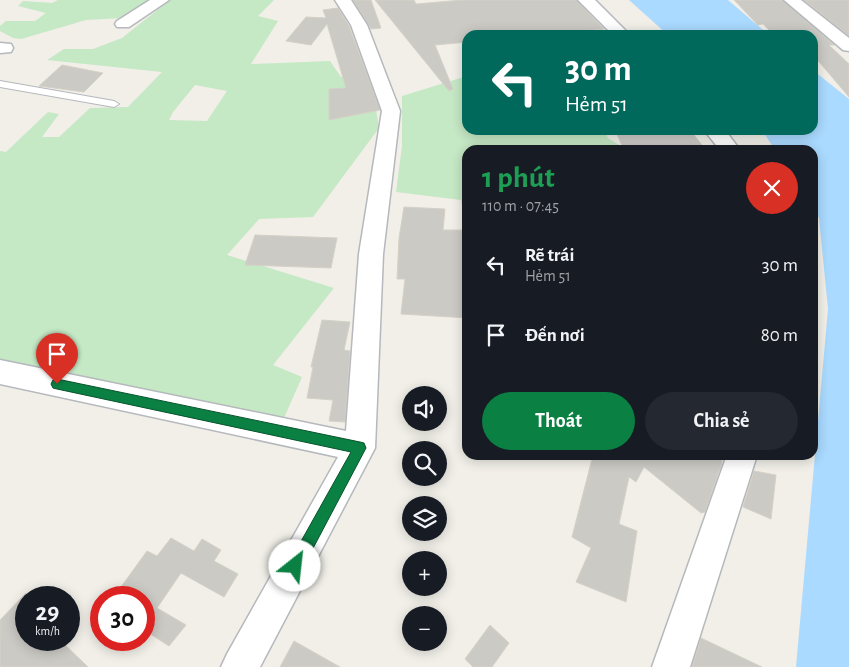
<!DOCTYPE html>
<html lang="vi">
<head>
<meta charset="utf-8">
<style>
	body { margin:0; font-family:"Alegreya Sans",sans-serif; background:#242831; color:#f1f3f6; height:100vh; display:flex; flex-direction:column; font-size:19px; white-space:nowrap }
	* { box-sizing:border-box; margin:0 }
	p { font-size:16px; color:#9ea1a6 }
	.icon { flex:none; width:28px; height:28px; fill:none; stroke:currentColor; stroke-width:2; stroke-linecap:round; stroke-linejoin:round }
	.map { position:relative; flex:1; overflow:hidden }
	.drawer { position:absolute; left:462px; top:145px; width:356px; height:315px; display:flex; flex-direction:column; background:#171b24; border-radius:15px; box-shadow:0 2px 12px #0003 }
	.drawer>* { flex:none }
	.guide { position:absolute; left:462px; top:30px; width:356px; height:105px; border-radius:15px; box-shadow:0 2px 12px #0003; background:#00695c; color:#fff; overflow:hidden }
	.tools { position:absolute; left:402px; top:386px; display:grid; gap:10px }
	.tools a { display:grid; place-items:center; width:45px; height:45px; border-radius:50%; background:#171b24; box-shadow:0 2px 12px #0003; font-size:25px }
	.speed { position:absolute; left:15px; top:586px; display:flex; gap:10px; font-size:25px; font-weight:700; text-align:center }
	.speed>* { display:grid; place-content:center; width:65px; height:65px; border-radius:50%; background:#171b24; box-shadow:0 2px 12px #0003; line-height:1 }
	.speed small { font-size:12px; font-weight:400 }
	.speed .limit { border:8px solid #d22; background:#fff; color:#111 }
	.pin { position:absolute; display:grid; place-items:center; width:42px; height:42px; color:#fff; margin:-51px -21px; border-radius:50% 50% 50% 0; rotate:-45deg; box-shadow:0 0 5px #0007 }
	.pin .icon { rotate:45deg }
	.me { position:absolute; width:55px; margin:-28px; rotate:29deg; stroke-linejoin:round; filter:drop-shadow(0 0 4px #0008) }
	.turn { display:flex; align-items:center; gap:18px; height:105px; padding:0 20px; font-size:22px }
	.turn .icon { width:65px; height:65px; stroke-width:2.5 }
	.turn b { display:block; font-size:35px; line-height:42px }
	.round { display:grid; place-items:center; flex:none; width:52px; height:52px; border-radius:26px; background:#242831 }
	.headline { display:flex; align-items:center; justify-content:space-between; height:85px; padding:0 20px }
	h1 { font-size:30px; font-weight:700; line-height:38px; color:#1e9e55 }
	.action { display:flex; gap:10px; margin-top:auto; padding:10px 20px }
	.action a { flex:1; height:58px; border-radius:30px; background:#0b8043; color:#fff; font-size:20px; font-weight:700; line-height:58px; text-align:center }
	.action a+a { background:#242831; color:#f1f3f6 }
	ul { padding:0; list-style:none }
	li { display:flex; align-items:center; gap:15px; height:70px; padding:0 20px }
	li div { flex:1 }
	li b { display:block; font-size:19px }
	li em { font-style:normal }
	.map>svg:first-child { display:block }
	.green { fill:#c5e8c5; fill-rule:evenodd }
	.water { fill:#aadaff }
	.building { fill:#cccac5; stroke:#d6d1c6 }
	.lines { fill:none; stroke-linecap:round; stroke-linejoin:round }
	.service-casing { stroke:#b5b8bc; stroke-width:2 }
	.minor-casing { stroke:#b5b8bc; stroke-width:3 }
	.service { fill:#fff; fill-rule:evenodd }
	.minor { fill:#fff; fill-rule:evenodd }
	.route { fill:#0b8043; stroke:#07532c }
</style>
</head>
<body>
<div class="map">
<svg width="849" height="667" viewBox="0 0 849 667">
	<rect width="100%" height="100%" fill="#f1efe8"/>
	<!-- green -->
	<g class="green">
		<path d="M58 0H148L123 18 86 20 21 39 13 38 0 31V26L6 21H35L46 13 18 6 23 1 52 3Z"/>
		<path d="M170 0H274L258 16 278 21 251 64 330 61 341 77 370 72 379 128 313 217 259 219 227 255 334 288 273 365 302 377 284 418 0 359V151L6 152 48 112 59 114 42 137H59L90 108 128 107 162 72 47 60 64 49H93L122 38ZM195 85 227 91 207 121 169 120 173 112Z"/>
		<path d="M467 76 468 130H604L608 138 627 150H468L467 231 461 200 396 192 402 146V96Z"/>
	</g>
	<!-- water -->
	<g class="water">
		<path d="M629 0H728L769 35H668Z"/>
		<path d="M814 71 849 99V667H796L828 309 819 218 814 209V150H775L762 130H814Z"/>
	</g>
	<!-- building -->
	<g class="building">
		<path d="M353 0H371L381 28 371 29Z"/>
		<path d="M375 0H414L416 4 462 0H576L604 29 581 31 583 35H468V42L435 45 453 89 449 91Z"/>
		<path d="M734 0H782L834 45H829L849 64V97L814 56V35H774L763 24 758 25Z"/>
		<path d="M804 0H849V36Z"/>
		<path d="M338 8 349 26 380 110 329 120V89L346 88 327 24 311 45 286 41 306 17 326 18 323 10Z"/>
		<path d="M62 65 103 73 84 92 39 86Z"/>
		<path d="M615 130H690L706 150H624Z"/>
		<path d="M404 207 445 209 443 230H466L468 318 401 314 405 279H397L399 238Z"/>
		<path d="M255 235 337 238 331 268 245 265Z"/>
		<path d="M322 320 350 322 344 350 350 351 345 422 329 421 333 400 307 398 313 367H311Z"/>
		<path d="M593 455H723L721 466 705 512 701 513 644 467 636 482 629 477 619 524 637 531 626 602 576 582 591 548 572 537Z"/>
		<path d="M754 471 776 475 771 519 743 507Z"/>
		<path d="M171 538 194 551 202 539 221 550 214 561 238 574 224 597 181 573 157 608 186 625 169 646 144 630V598H113L147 551 157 556Z"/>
		<path d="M26 593V640H60L88 667H0V620Z"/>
		<path d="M490 625 509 643 492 667H473L465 659Z"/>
		<path d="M701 638 762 667H692Z"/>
		<path d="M294 641 340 667H280Z"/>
	</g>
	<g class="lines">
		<defs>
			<path id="service" d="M0 81 114 101 119 104 114 107 0 87Z"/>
			<g id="minor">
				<path d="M150 0H169L129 27H117L115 24 117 21Z"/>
				<path d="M335 0H351L367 25 400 111 383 254 375 448 260 667H221L227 654 338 457 0 384V360L346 431 359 254 382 111 351 25Z"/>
				<path d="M578 0H595L630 35H613Z"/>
				<path d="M784 0H801L849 38V51L843 50Z"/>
				<path d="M0 43 11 44 13 48 11 52 0 53Z"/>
				<path d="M704 130H725L740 150H720Z"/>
				<path d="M727 455H757L690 667H652Z"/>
			</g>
		</defs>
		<!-- service casing -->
		<use href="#service" class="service-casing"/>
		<!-- minor casing -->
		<use href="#minor" class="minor-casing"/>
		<!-- service -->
		<use href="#service" class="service"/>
		<!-- minor -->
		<use href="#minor" class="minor"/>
	</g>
	<!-- route -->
	<path class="route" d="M57 379 360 442 364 443 366 448 301 571 295 573 290 571 288 566 290 561 351 452 57 389 53 388 51 384 53 380Z"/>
</svg>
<div class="tools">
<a><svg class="icon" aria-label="sound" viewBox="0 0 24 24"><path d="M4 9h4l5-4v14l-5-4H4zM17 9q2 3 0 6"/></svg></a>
<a><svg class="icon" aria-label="search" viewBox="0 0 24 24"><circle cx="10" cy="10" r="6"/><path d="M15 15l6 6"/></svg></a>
<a><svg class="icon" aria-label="layers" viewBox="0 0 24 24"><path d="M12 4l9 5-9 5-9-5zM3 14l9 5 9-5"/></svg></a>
<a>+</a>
<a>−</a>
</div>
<div class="speed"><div>29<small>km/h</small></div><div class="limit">30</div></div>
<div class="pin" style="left:57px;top:384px;background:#d93025"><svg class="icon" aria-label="arrive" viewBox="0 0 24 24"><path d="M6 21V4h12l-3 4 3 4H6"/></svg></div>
<svg class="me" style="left:295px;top:566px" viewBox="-20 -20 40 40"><circle r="19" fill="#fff"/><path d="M0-13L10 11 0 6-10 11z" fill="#0b8043"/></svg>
<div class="guide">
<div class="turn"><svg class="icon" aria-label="left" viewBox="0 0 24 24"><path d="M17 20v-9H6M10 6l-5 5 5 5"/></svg><div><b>30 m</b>Hẻm 51</div></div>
</div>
<section class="drawer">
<div class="headline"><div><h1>1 phút</h1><p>110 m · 07:45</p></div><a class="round" style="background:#d93025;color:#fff"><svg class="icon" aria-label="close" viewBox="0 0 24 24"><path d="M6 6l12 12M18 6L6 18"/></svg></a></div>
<ul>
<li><svg class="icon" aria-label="left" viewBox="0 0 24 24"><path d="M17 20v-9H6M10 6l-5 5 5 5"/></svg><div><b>Rẽ trái</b><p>Hẻm 51</p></div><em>30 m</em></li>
<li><svg class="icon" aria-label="arrive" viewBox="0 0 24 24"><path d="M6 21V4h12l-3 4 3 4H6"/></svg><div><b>Đến nơi</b></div><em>80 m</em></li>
</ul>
<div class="action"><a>Thoát</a><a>Chia sẻ</a></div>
</section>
</div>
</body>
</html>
